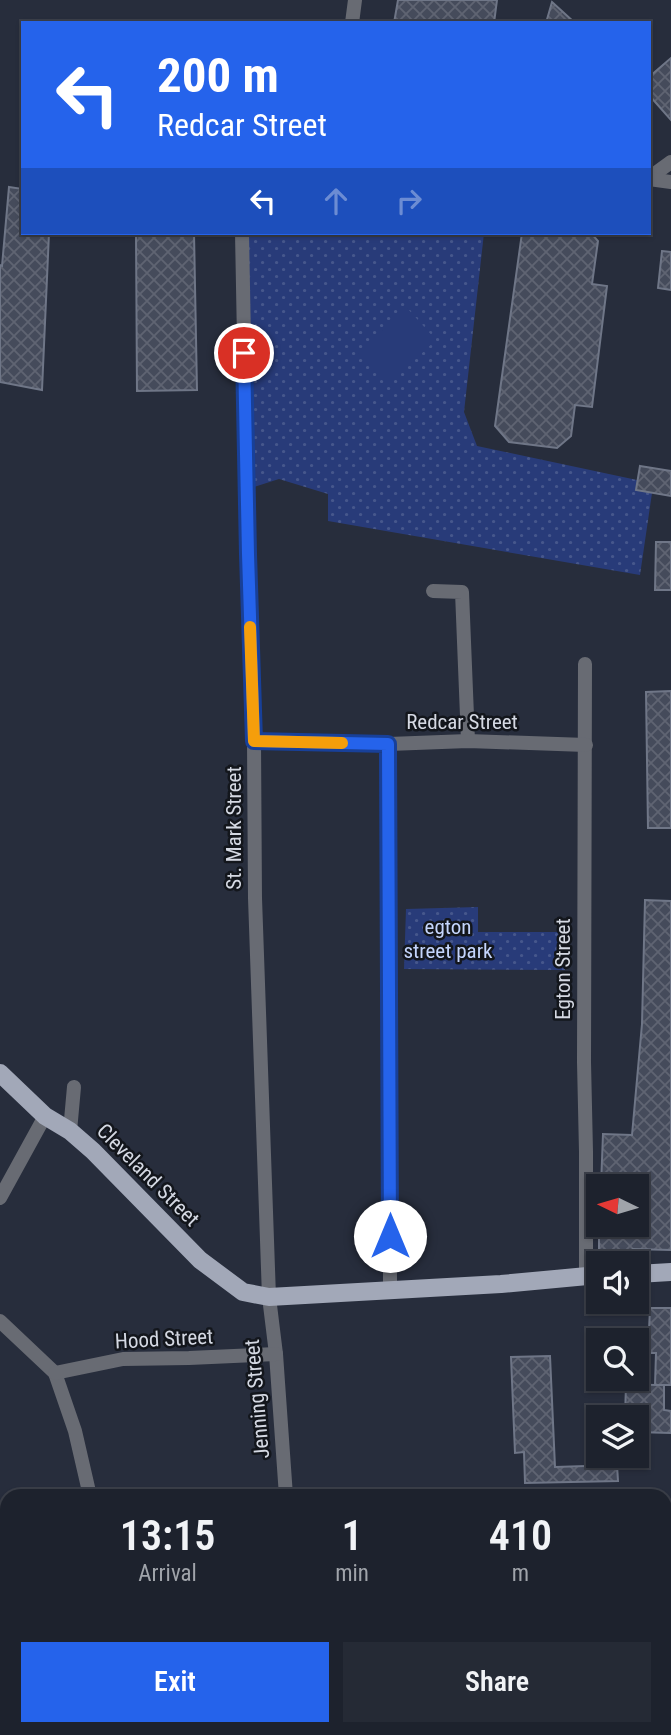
<!DOCTYPE html>
<html lang="en">
<head>
<meta charset="utf-8">
<style>
	body { margin:0; font-family:"Roboto Condensed",sans-serif; background:#252a35; color:#f1f3f6; height:100vh; display:flex; flex-direction:column; font-size:26px; white-space:nowrap }
	* { box-sizing:border-box; margin:0 }
	p { font-size:23px; color:#a0a4aa }
	.icon { flex:none; width:38px; height:38px; fill:none; stroke:currentColor; stroke-width:2; stroke-linecap:round; stroke-linejoin:round }
	.map { position:relative; flex:1; overflow:hidden }
	.sheet { position:absolute; left:0px; top:1489px; width:672px; height:247px; display:flex; flex-direction:column; background:#1d222d; border-radius:21px 21px 0 0; box-shadow:0 2px 5px #0004,0 0 0 2px #3b3f49 }
	.sheet>* { flex:none }
	.hud { position:absolute; left:21px; top:21px; width:630px; height:214px; border-radius:0px; box-shadow:0 2px 5px #0004,0 0 0 2px #3b3f49; background:#2563eb; color:#fff; overflow:hidden }
	.needle { width:46px; rotate:275deg }
	.fabs { position:absolute; left:586px; top:1174px; display:grid; gap:14px }
	.fabs a { display:grid; place-items:center; width:63px; height:63px; border-radius:0px; background:#1d222d; box-shadow:0 2px 5px #0004,0 0 0 2px #3b3f49; font-size:35px }
	.pin { position:absolute; display:grid; place-items:center; width:60px; height:60px; color:#fff; margin:-30px; border:4px solid #fff; border-radius:50%; box-shadow:0 2px 7px #0007 }
	.me { position:absolute; width:77px; margin:-38px; rotate:0deg; stroke-linejoin:round; filter:drop-shadow(0 0 5px #0008) }
	.turn { display:flex; align-items:center; gap:24px; height:147px; padding:0 21px; font-size:32px }
	.turn .icon { width:91px; height:91px; stroke-width:2.5 }
	.turn b { display:block; font-size:49px; line-height:60px }
	.lanes { display:flex; align-items:center; height:66px; padding:0 21px; background:#0003; justify-content:center; gap:35px; direction:ltr }
	.lanes .off { opacity:.35 }
	.eta { display:flex; justify-content:space-evenly; align-items:center; height:119px; text-align:center }
	.eta b { font-size:42px; font-weight:600; line-height:49px }
	.action { display:flex; gap:14px; margin-top:auto; padding:14px 21px }
	.action a { flex:1; height:80px; border-radius:0px; background:#2563eb; color:#fff; font-size:28px; font-weight:600; line-height:80px; text-align:center }
	.action a+a { background:#252a35; color:#f1f3f6 }
	.map>svg:first-child { display:block }
	.grass { fill:url(#grass-dots) }
	.pitch { fill:#283b79 }
	.building { fill:url(#building-cross-hatch); stroke:#6f7687; stroke-width:2 }
	.lines { fill:none; stroke-linecap:round; stroke-linejoin:round }
	.minor { stroke:#686b73; stroke-width:14 }
	.primary { stroke:#a2a8b8; stroke-width:18 }
	.route-casing { stroke:#184099; stroke-width:18 }
	.route { stroke:#2563eb; stroke-width:12 }
	.slow { stroke:#f59e0b; stroke-width:12 }
	.labels { text-anchor:middle; stroke-width:5; stroke-linejoin:round; paint-order:stroke }
	.street-label { font-size:21px; fill:#d5d9e3; stroke:#13161c }
	.park-label { font-size:21px; fill:#c4d5fd; stroke:#13161c }
</style>
</head>
<body>
<div class="map">
<svg width="671" height="1735" viewBox="0 0 671 1735">
	<defs>
		<pattern id="grass-dots" width="8" height="8" patternUnits="userSpaceOnUse" patternTransform="scale(1.75)"><rect width="8" height="8" fill="#283b79"/><path d="M2 2h.1M6 6h.1" fill="none" stroke="#46578c" stroke-width="1.8" stroke-linecap="round"/></pattern>
		<pattern id="building-cross-hatch" width="8" height="8" patternUnits="userSpaceOnUse" patternTransform="scale(1.75)"><rect width="8" height="8" fill="#454b5b"/><path d="M0 0l8 8M0 8l8-8" fill="none" stroke="#5f6472"/></pattern>
	</defs>
	<rect width="100%" height="100%" fill="#272d3c"/>
	<!-- grass -->
	<g class="grass">
		<path d="M242 233H484L464 412 477 446 637 480 636 490 652 493 640 575 328 521V494L279 479 242 491Z"/>
		<path d="M478 907V932H565V970L404 969 406 909Z"/>
	</g>
	<!-- pitch -->
	<path class="pitch" d="M407 308 436 340 387 385 358 353Z"/>
	<!-- building -->
	<g class="building">
		<path d="M398 0H497L494 23H394Z"/>
		<path d="M552 2 575 23H546Z"/>
		<path d="M671 58V120L649 95V77Z"/>
		<path d="M9 187 23 189V233H49L42 390 0 382V265L2 266Z"/>
		<path d="M136 233H194L197 390 137 391Z"/>
		<path d="M522 233H591L598 241 592 284 607 286 592 407 575 405 571 436 557 448 509 442 495 426Z"/>
		<path d="M662 251 671 252V290L658 288Z"/>
		<path d="M640 466 671 471V496L636 490Z"/>
		<path d="M656 542H671V590H655Z"/>
		<path d="M671 691V828H648L646 692Z"/>
		<path d="M645 900 671 901V1250L633 1249 632 1257H599V1225H637V1186H601L603 1134 632 1135 642 1024Z"/>
		<path d="M650 1308H671V1385H656H664V1410L671 1411V1433L637 1432V1418H625L626 1384 655 1385 656 1353H648Z"/>
		<path d="M550 1356 555 1467 617 1465 618 1481 525 1483 524 1452 515 1453 511 1357Z"/>
	</g>
	<g class="lines">
		<!-- minor -->
		<g class="minor">
			<path d="M352 23 355 0"/>
			<path d="M649 178 671 162"/>
			<path d="M649 179 671 182"/>
			<path d="M242 233 248 554 254 742 255 898 269 1297 276 1354 286 1496"/>
			<path d="M433 591 462 592 468 741"/>
			<path d="M585 664 584 1062 586 1152V1275"/>
			<path d="M254 742 389 744 468 741 586 745"/>
			<path d="M389 744 390 1290"/>
			<path d="M70 1131 74 1087"/>
			<path d="M0 1198 45 1116"/>
			<path d="M0 1321 55 1373 75 1431 90 1496"/>
			<path d="M55 1373 123 1359 189 1358 276 1354"/>
			<path d="M665 1660 671 1657"/>
			<path d="M152 1729 159 1732 190 1735"/>
			<path d="M300 1729V1735"/>
			<path d="M471 1735 493 1729"/>
		</g>
		<!-- primary -->
		<g class="primary">
			<path d="M0 1073 45 1116 70 1131 93 1151 200 1260 243 1292 269 1297 501 1284 598 1275"/>
			<path d="M637 1274 671 1272"/>
		</g>
	</g>
	<g class="lines">
		<defs>
			<path id="route" d="M244 353 248 554 254 741 388 744 390 1236"/>
		</defs>
		<!-- route casing -->
		<use href="#route" class="route-casing"/>
		<!-- route -->
		<use href="#route" class="route"/>
		<!-- slow -->
		<path class="slow" d="M250 627 254 741 342 743"/>
	</g>
	<g class="labels">
		<!-- street labels -->
		<g class="street-label">
			<text x="462" y="729">Redcar Street</text>
			<text transform="translate(234 828) rotate(-90)" y="7">St. Mark Street</text>
			<text transform="translate(563 969) rotate(-90)" y="7">Egton Street</text>
			<text transform="translate(148 1175) rotate(45)" y="7">Cleveland Street</text>
			<text transform="translate(164 1339) rotate(-3)" y="7">Hood Street</text>
			<text transform="translate(257 1399) rotate(-95)" y="7">Jenning Street</text>
		</g>
		<!-- park labels -->
		<g class="park-label">
			<text x="448" y="934">egton<tspan x="448" dy="24">street park</tspan></text>
		</g>
	</g>
</svg>
<div class="fabs">
<a><svg class="needle" viewBox="-14 -14 28 28"><path d="M0-13l5 13h-10z" fill="#e53935"/><path d="M0 13l5-13h-10z" fill="#a0a4aa"/></svg></a>
<a><svg class="icon" aria-label="sound" viewBox="0 0 24 24"><path d="M4 9h4l5-4v14l-5-4H4zM17 9q2 3 0 6"/></svg></a>
<a><svg class="icon" aria-label="search" viewBox="0 0 24 24"><circle cx="10" cy="10" r="6"/><path d="M15 15l6 6"/></svg></a>
<a><svg class="icon" aria-label="layers" viewBox="0 0 24 24"><path d="M12 4l9 5-9 5-9-5zM3 14l9 5 9-5"/></svg></a>
</div>
<div class="pin" style="left:244px;top:353px;background:#d93025"><svg class="icon" aria-label="arrive" viewBox="0 0 24 24"><path d="M6 21V4h12l-3 4 3 4H6"/></svg></div>
<svg class="me" style="left:390px;top:1236px" viewBox="-20 -20 40 40"><circle r="19" fill="#fff"/><path d="M0-13L10 11 0 6-10 11z" fill="#2563eb"/></svg>
<div class="hud">
<div class="turn"><svg class="icon" aria-label="left" viewBox="0 0 24 24"><path d="M17 20v-9H6M10 6l-5 5 5 5"/></svg><div><b>200 m</b>Redcar Street</div></div>
<div class="lanes"><svg class="icon" aria-label="left" viewBox="0 0 24 24"><path d="M17 20v-9H6M10 6l-5 5 5 5"/></svg><svg class="icon off" aria-label="ahead" viewBox="0 0 24 24"><path d="M12 20V5M6 11l6-6 6 6"/></svg><svg class="icon off" aria-label="right" viewBox="0 0 24 24"><path d="M7 20v-9h11M14 6l5 5-5 5"/></svg></div>
</div>
<section class="sheet">
<div class="eta">
<div><b>13:15</b><p>Arrival</p></div>
<div><b>1</b><p>min</p></div>
<div><b>410</b><p>m</p></div>
</div>
<div class="action"><a>Exit</a><a>Share</a></div>
</section>
</div>
</body>
</html>
